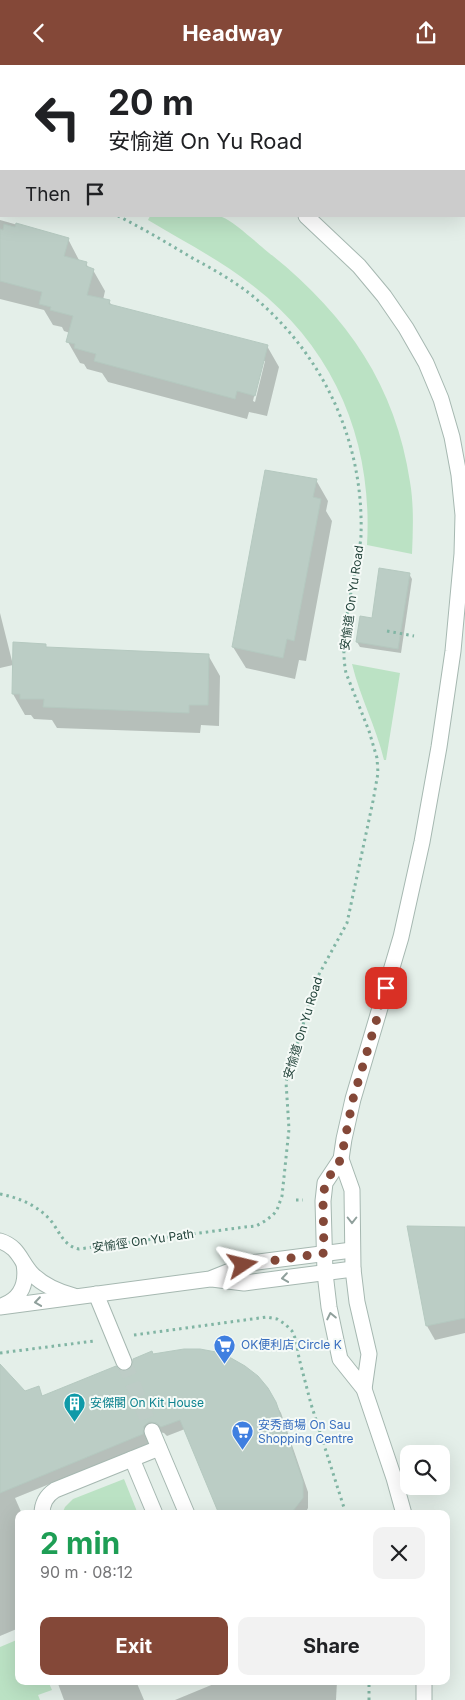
<!DOCTYPE html>
<html lang="en">
<head>
<meta charset="utf-8">
<style>
	body { margin:0; font-family:Inter,"Noto Sans TC",sans-serif; background:#f2f2f2; color:#202124; height:100vh; display:flex; flex-direction:column; font-size:19px; white-space:nowrap }
	* { box-sizing:border-box; margin:0 }
	p { font-size:16px; color:#757577 }
	.icon { flex:none; width:28px; height:28px; fill:none; stroke:currentColor; stroke-width:2; stroke-linecap:round; stroke-linejoin:round }
	.map { position:relative; flex:1; overflow:hidden }
	.side { position:absolute; left:15px; top:1445px; width:435px; height:175px; display:flex; flex-direction:column; background:#fff; border-radius:10px; box-shadow:0 5px 20px #0002 }
	.side>* { flex:none }
	.guide { position:absolute; left:0px; top:0px; width:465px; height:152px; box-shadow:0 5px 20px #0002; background:#fff; color:#202124; overflow:hidden }
	.tools { position:absolute; left:400px; top:1380px; display:grid; gap:10px }
	.tools a { display:grid; place-items:center; width:50px; height:50px; border-radius:10px; background:#fff; box-shadow:0 5px 20px #0002; font-size:25px }
	.pin { position:absolute; display:grid; place-items:center; width:42px; height:42px; color:#fff; margin:-21px; border-radius:10px; box-shadow:0 2px 8px #0006 }
	.me { position:absolute; width:55px; margin:-28px; rotate:80deg; stroke-linejoin:round; filter:drop-shadow(0 0 4px #0008) }
	.turn { display:flex; align-items:center; gap:18px; height:105px; padding:0 25px; font-size:22px }
	.turn .icon { width:65px; height:65px; stroke-width:2.5 }
	.turn b { display:block; font-size:35px; line-height:42px }
	.then { display:flex; align-items:center; height:48px; padding:0 25px; background:#0003; gap:10px; font-size:19px }
	.round { display:grid; place-items:center; flex:none; width:52px; height:52px; border-radius:10px; background:#f2f2f2 }
	.headline { display:flex; align-items:center; justify-content:space-between; height:85px; padding:0 25px }
	h1 { font-size:30px; font-weight:700; line-height:38px; color:#1e9e55 }
	.button { display:flex; gap:10px; margin-top:auto; padding:10px 25px }
	.button a { flex:1; height:58px; border-radius:10px; background:#844838; color:#fff; font-size:20px; font-weight:700; line-height:58px; text-align:center }
	.button a+a { background:#f2f2f2; color:#202124 }
	header { display:flex; justify-content:space-between; align-items:center; height:65px; padding:0 25px; background:#844838; color:#fff; font-size:22px; font-weight:700 }
	.map>svg:first-child { display:block }
	.green { fill:#bbe2c4 }
	.shadow { fill:#0003; fill-rule:evenodd }
	.building { fill:#bbcdc5; stroke:#b5c9c0 }
	.lines { fill:none; stroke-linecap:round; stroke-linejoin:round }
	.minor-tunnel { stroke:#bdccc6; stroke-width:15; stroke-dasharray:15 8; stroke-linecap:butt }
	.minor-casing { stroke:#a6b8b1; stroke-width:17 }
	.major-casing { stroke:#c1cac8; stroke-width:17 }
	.path { stroke:#81b5a4; stroke-width:3; stroke-dasharray:2.5 4; stroke-linecap:butt }
	.minor { stroke:#fff; stroke-width:15 }
	.major { stroke:#64a895; stroke-width:15 }
	.oneway { stroke:#90a09c }
	.route { stroke:#844838; stroke-width:9; stroke-dasharray:0 16.2 }
	.labels { text-anchor:middle; stroke-width:4; stroke-linejoin:round; paint-order:stroke }
	.street-label { font-size:12px; fill:#214239; stroke:#f5faf7 }
	.shop-label { font-size:12px; fill:#366cbe; stroke:#f5faf7; text-anchor:start }
	.culture-label { font-size:12px; fill:#0d838f; stroke:#f5faf7; text-anchor:start }
</style>
</head>
<body>
<header><svg class="icon" aria-label="back" viewBox="0 0 24 24"><path d="M15 5l-7 7 7 7"/></svg>Headway<svg class="icon" aria-label="share" viewBox="0 0 24 24"><path d="M12 15V3M7 8l5-5 5 5M5 13v7h14v-7"/></svg></header>
<div class="map">
<svg width="465" height="1635" viewBox="0 0 465 1635">
	<rect width="100%" height="100%" fill="#e4efe9"/>
	<!-- green -->
	<g class="green">
		<path d="M150 151C168 151 186 151 203 151 209 151 217 150 222 152 235 157 261 182 273 191 347 251 396 321 410 417 414 440 413 465 412 489L367 480C373 376 335 284 252 220 220 195 183 176 148 155Z"/>
		<path d="M352 599 400 608 386 695H384C376 662 360 632 352 599Z"/>
		<path d="M124 1414 138 1449H62L65 1442 73 1434Z"/>
		<path d="M19 1574V1616H48L52 1625 38 1630 40 1635H0V1582Z"/>
	</g>
	<!-- shadow -->
	<g class="shadow">
		<path d="M0 155 68 174 80 197 86 198 89 204 93 205 105 226 103 235 109 236 112 241 267 281 279 302 267 351 249 347 247 354 108 317 102 308 87 304 84 299 80 298 68 277 70 268 64 266 62 262 53 260 44 245 0 234ZM262 296H265L255 337 253 336Z"/>
		<path d="M316 415 328 436 326 446 332 456 306 596 299 595 295 614 246 603 233 582Z"/>
		<path d="M409 509 412 514 401 588 360 582 357 577 373 554Z"/>
		<path d="M0 548 13 600 0 603Z"/>
		<path d="M45 580 47 584 208 590 220 611 219 661 201 660 200 668 57 663 52 655 34 654 31 650H25L13 629Z"/>
		<path d="M409 1162 465 1163V1268L435 1275 427 1261Z"/>
		<path d="M152 1290 267 1324 281 1348 308 1427V1443L305 1449H220L185 1364 167 1371 164 1368 154 1366 149 1371 148 1379 15 1433 22 1449H19V1563L0 1571V1309L25 1328 38 1323 43 1332 118 1306 127 1307Z"/>
		<path d="M57 1616H136L144 1635H64Z"/>
		<path d="M221 1616H337L336 1635H175Z"/>
	</g>
	<!-- building -->
	<g class="building">
		<path d="M16 158 69 173 64 191 87 197 86 201 94 204 87 230 110 235 109 239 268 280 255 331 237 326 235 334 94 296 96 289 74 283 75 279 66 277 73 251 50 245 51 242 39 239 42 227 0 216V164L3 165 4 159 15 162Z"/>
		<path d="M265 405 317 414 313 432 321 434 294 576 287 574 283 593 232 582Z"/>
		<path d="M379 503 410 508 398 584 356 577 360 551 372 553Z"/>
		<path d="M13 577 46 579V582L209 589 208 640H189V648L43 642 44 634H20V629H12Z"/>
		<path d="M407 1161 465 1162V1253L426 1261Z"/>
		<path d="M184 1284H200L216 1287 231 1293 245 1301 258 1311 268 1323 276 1337 303 1416V1433L293 1446 289 1449H219L180 1355 161 1362 157 1358 149 1357 144 1361 143 1369 0 1428V1299L25 1326 39 1321 42 1331 116 1301 119 1305 127 1306 132 1302 133 1294 152 1286 153 1289Z"/>
	</g>
	<g class="lines">
		<!-- minor-tunnel -->
		<path class="minor-tunnel" d="M124 1297 152 1366"/>
		<defs>
			<g id="minor">
				<path d="M241 0 243 1"/>
				<path d="M299 0V1"/>
				<path d="M0 16H1"/>
				<path d="M306 151 359 201 384 231 406 263 426 298 441 334 452 372 459 410 463 450 462 489 453 586 439 682 422 777 401 872 353 1034 344 1074 341 1094 352 1125 353 1204 357 1237 369 1289 364 1324"/>
				<path d="M341 1094 325 1118 323 1136 325 1208 329 1242 340 1294 364 1324 394 1413 404 1449"/>
				<path d="M0 1176C19 1182 20 1196 32 1209 44 1221 59 1227 74 1231"/>
				<path d="M212 1214 244 1218 353 1204"/>
				<path d="M96 1229 124 1297"/>
				<path d="M4 1240C22 1233 27 1217 24 1199"/>
				<path d="M0 1242 210 1214 250 1198 352 1185"/>
				<path d="M152 1366 187 1449"/>
				<path d="M132 1394 155 1449"/>
				<path d="M42 1449C42 1438 46 1431 55 1425L159 1383"/>
				<path d="M424 1635V1616"/>
			</g>
			<g id="major">
				<path d="M458 1 459 0"/>
				<path d="M464 108 465 111"/>
			</g>
		</defs>
		<!-- minor casing -->
		<use href="#minor" class="minor-casing"/>
		<!-- major casing -->
		<use href="#major" class="major-casing"/>
		<!-- path -->
		<g class="path">
			<path d="M387 566 414 571"/>
			<path d="M0 1129C20 1133 39 1141 52 1157 60 1168 64 1181 79 1184L245 1162 256 1161 265 1156 273 1150 277 1145 282 1131 289 1064 286 1017 317 913 347 858 373 736 378 708 377 693 369 666 346 608C339 573 351 531 357 496 358 487 361 478 361 470 364 375 322 287 249 228 232 215 213 204 194 194 169 179 144 164 118 151"/>
			<path d="M296 1135H303"/>
			<path d="M134 1270 267 1252 277 1254 285 1259 292 1266 296 1275 299 1293 311 1339 346 1449"/>
			<path d="M0 1288 94 1276"/>
			<path d="M369 1635V1616"/>
		</g>
		<!-- minor -->
		<use href="#minor" class="minor"/>
		<!-- major -->
		<use href="#major" class="major"/>
	</g>
	<!-- one-way arrows -->
	<defs><path id="oneway-chevron" d="M-2-3.5L2.5 0L-2 3.5" fill="none" stroke-width="1.6" stroke-linecap="round" stroke-linejoin="round" transform="scale(1.25)"/></defs>
	<g class="oneway">
		<use href="#oneway-chevron" transform="translate(352 1155) rotate(90)"/>
		<use href="#oneway-chevron" transform="translate(285 1213) rotate(172)"/>
		<use href="#oneway-chevron" transform="translate(38 1237) rotate(172)"/>
		<use href="#oneway-chevron" transform="translate(331 1251) rotate(-102)"/>
	</g>
	<g class="lines">
		<!-- route -->
		<path class="route" d="M243 1200 324 1188 323 1136 325 1118 341 1094 353 1034 386 923"/>
	</g>
	<!-- icons -->
	<defs>
		<symbol id="supermarket-pin" viewBox="-11 -11 22 30"><path d="M0 17L-7.5 6A9.5 9.5 0 1 1 7.5 6Z" fill="#3f7fe0" stroke="#f5faf7"/><path d="M-6-5.5h2.5l.6 2H6L4.5 2H-2.5L-4.4-4H-6ZM-1.5 3.2a1.3 1.3 0 1 0 .1 0ZM3 3.2a1.3 1.3 0 1 0 .1 0Z" fill="#fff"/></symbol>
		<symbol id="building-pin" viewBox="-11 -11 22 30"><path d="M0 17L-7.5 6A9.5 9.5 0 1 1 7.5 6Z" fill="#0f9aa8" stroke="#f5faf7"/><path d="M-4-6H4V6H1V3H-1V6H-4ZM-2.5-4.3h1.7v1.8h-1.7ZM.8-4.3h1.7v1.8H.8ZM-2.5-1h1.7V.8h-1.7ZM.8-1h1.7V.8H.8Z" fill="#fff"/></symbol>
	</defs>
	<g fill-rule="evenodd">
		<use href="#supermarket-pin" x="212" y="1268" width="25" height="34"/>
		<use href="#building-pin" x="62" y="1326" width="25" height="34"/>
		<use href="#supermarket-pin" x="230" y="1354" width="25" height="34"/>
	</g>
	<g class="labels">
		<!-- street labels -->
		<g class="street-label">
			<text transform="translate(352 533) rotate(-82)" y="4">安愉道 On Yu Road</text>
			<text transform="translate(303 963) rotate(-73)" y="4">安愉道 On Yu Road</text>
			<text transform="translate(143 1176) rotate(-8)" y="4">安愉徑 On Yu Path</text>
		</g>
		<!-- shop labels -->
		<g class="shop-label">
			<text x="241" y="1284">OK便利店 Circle K</text>
			<text x="258" y="1364">安秀商場 On Sau<tspan x="258" dy="14">Shopping Centre</tspan></text>
		</g>
		<!-- culture labels -->
		<g class="culture-label">
			<text x="90" y="1342">安傑閣 On Kit House</text>
		</g>
	</g>
</svg>
<div class="tools">
<a><svg class="icon" aria-label="search" viewBox="0 0 24 24"><circle cx="10" cy="10" r="6"/><path d="M15 15l6 6"/></svg></a>
</div>
<div class="pin" style="left:386px;top:923px;background:#d93025"><svg class="icon" aria-label="arrive" viewBox="0 0 24 24"><path d="M6 21V4h12l-3 4 3 4H6"/></svg></div>
<svg class="me" style="left:243px;top:1200px" viewBox="-20 -20 40 40"><path d="M0-17L14 15 0 8-14 15z" fill="#844838" stroke="#fff" stroke-width="4"/></svg>
<div class="guide">
<div class="turn"><svg class="icon" aria-label="left" viewBox="0 0 24 24"><path d="M17 20v-9H6M10 6l-5 5 5 5"/></svg><div><b>20 m</b>安愉道 On Yu Road</div></div>
<div class="then">Then<svg class="icon" aria-label="arrive" viewBox="0 0 24 24"><path d="M6 21V4h12l-3 4 3 4H6"/></svg></div>
</div>
<section class="side">
<div class="headline"><div><h1>2 min</h1><p>90 m · 08:12</p></div><a class="round"><svg class="icon" aria-label="close" viewBox="0 0 24 24"><path d="M6 6l12 12M18 6L6 18"/></svg></a></div>
<div class="button"><a>Exit</a><a>Share</a></div>
</section>
</div>
</body>
</html>
